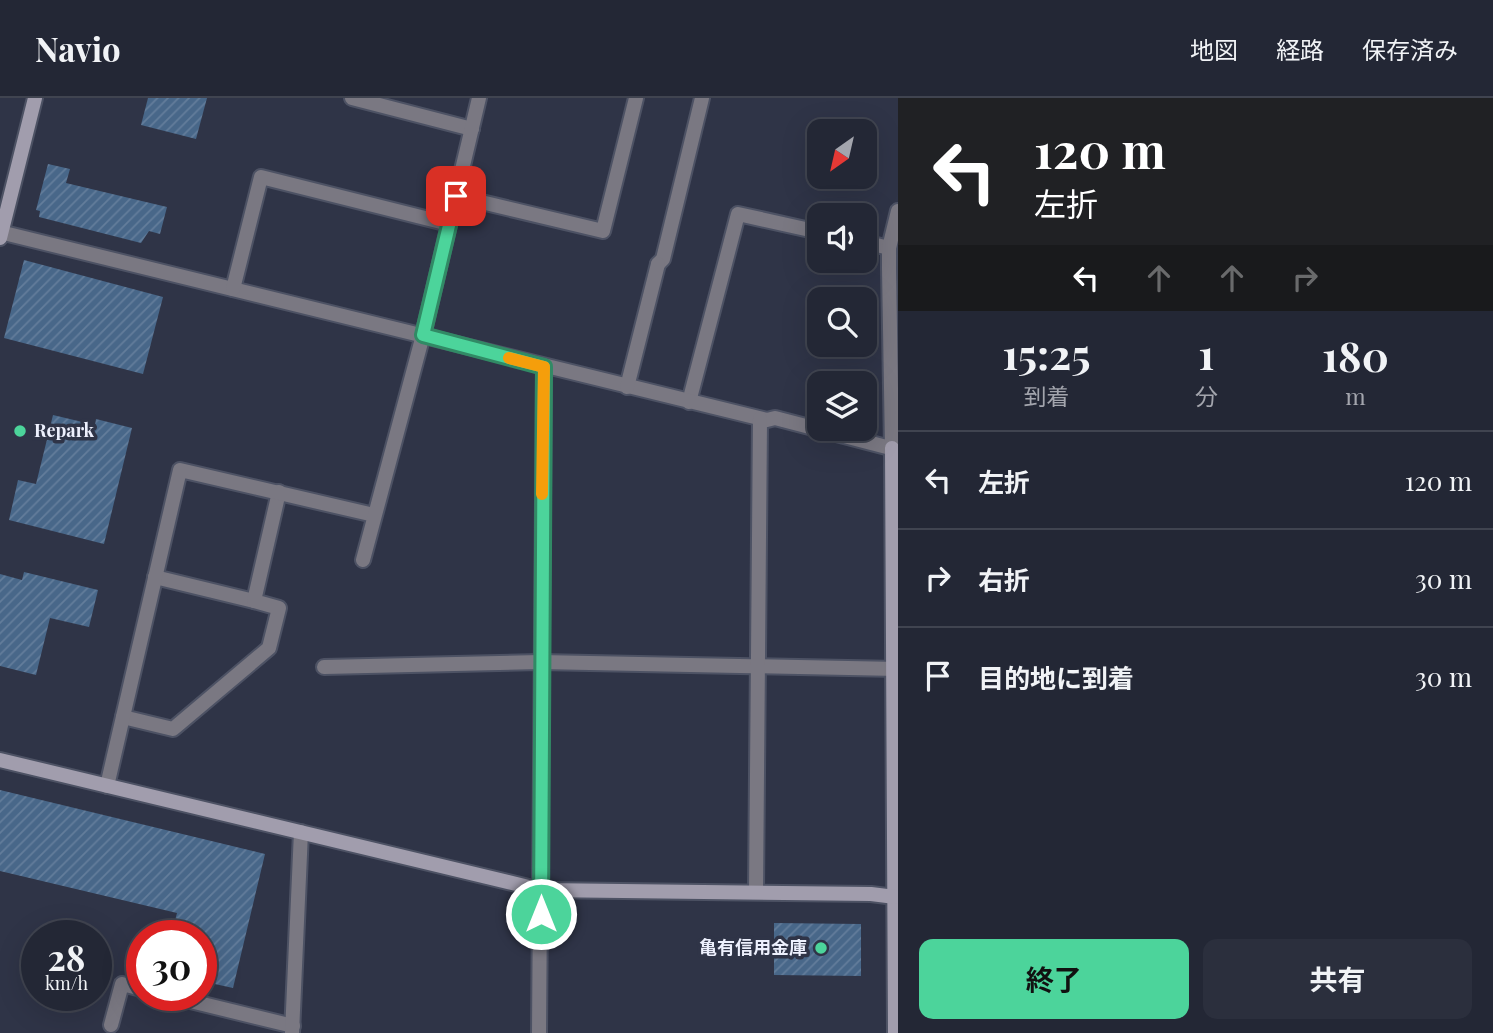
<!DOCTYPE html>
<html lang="ja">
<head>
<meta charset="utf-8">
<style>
	body { margin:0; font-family:"Playfair Display","Noto Sans JP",serif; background:#2b2f3d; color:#f1f3f6; height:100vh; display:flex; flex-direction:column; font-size:26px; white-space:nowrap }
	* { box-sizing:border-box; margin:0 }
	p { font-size:23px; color:#a3a5ad }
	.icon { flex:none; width:38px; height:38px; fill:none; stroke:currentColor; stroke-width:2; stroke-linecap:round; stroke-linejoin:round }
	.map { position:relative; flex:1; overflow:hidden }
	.drawer { display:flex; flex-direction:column; background:#232735; width:595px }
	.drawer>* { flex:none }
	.hud { background:#202124; color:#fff; overflow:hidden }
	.needle { width:46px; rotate:214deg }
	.buttons { position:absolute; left:807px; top:21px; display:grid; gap:14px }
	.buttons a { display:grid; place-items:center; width:70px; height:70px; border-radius:14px; background:#232735; box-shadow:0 7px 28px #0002,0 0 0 2px #404450; font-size:35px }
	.speed { position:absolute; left:21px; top:822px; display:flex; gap:14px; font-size:35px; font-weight:700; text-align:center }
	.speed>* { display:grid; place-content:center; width:91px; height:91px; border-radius:50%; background:#232735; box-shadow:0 7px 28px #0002,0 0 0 2px #404450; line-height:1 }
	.speed small { font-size:18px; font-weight:400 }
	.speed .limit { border:10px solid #d22; background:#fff; color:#111 }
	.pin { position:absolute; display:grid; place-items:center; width:60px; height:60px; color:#fff; margin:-30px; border-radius:14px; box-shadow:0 4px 10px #0006 }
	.me { position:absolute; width:77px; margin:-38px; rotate:0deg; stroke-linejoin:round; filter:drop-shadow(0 0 5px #0008) }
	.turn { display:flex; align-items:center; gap:24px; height:147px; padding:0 21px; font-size:32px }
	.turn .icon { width:91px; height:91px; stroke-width:2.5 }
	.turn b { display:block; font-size:49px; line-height:60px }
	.lanes { display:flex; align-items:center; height:66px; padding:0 21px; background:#0003; justify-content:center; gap:35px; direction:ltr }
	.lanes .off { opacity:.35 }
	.eta { display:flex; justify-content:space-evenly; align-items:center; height:119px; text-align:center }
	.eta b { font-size:42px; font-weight:700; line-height:49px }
	.primary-button { display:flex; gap:14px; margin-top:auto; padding:14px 21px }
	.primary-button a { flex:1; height:80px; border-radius:14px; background:#4cd49b; color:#111; font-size:28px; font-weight:700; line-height:80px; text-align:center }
	.primary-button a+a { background:#2b2f3d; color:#f1f3f6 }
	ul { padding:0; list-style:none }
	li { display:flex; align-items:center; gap:21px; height:98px; padding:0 21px; border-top:2px solid #404450 }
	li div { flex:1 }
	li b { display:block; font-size:26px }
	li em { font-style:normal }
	header { display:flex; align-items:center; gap:42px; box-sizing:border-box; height:98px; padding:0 35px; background:#232735; border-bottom:2px solid #404450 }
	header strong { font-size:33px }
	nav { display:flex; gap:38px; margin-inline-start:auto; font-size:24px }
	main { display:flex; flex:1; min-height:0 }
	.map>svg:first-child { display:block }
	.building { fill:url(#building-hatch) }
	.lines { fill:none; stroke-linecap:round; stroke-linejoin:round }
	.lane-casing { stroke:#4d5264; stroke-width:18 }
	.street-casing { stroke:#4d5264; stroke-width:18 }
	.secondary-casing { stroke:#4d5264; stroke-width:18 }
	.lane { stroke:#7a7882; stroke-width:14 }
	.street { stroke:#7a7882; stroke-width:14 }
	.secondary { stroke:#a19dad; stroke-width:14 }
	.route-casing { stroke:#318a65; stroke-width:18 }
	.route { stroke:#4cd49b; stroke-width:12 }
	.slow { stroke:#f59e0b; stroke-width:12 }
	.poi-dot { fill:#4cd49b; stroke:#2f3447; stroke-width:2.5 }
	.labels { text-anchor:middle; stroke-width:7; stroke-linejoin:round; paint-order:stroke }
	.poi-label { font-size:18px; font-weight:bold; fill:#edf0fd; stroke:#2f3447; text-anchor:start }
</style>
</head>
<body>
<header>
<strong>Navio</strong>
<nav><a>地図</a><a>経路</a><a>保存済み</a></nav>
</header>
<main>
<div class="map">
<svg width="898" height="935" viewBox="0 0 898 935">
	<defs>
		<pattern id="building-hatch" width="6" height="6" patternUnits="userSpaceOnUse" patternTransform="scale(1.75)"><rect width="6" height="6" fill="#486789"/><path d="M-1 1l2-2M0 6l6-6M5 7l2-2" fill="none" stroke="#637d9b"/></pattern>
	</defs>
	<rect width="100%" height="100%" fill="#2f3447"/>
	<!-- building -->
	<g class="building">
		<path d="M148 0H207L196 41 141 27Z"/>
		<path d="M48 66 70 71 66 85 167 109 160 136 149 133 141 145 39 119 40 113 36 112Z"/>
		<path d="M24 162 163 199 143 276 4 240Z"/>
		<path d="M53 317 95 327 96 321 132 330 104 446 9 422 18 382 36 386Z"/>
		<path d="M24 474 98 492 89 529 50 520 36 577 0 568V476L22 482Z"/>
		<path d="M0 692 265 756 233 890 201 883V838H171L177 815 0 773Z"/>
		<path d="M774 825 861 826V878L774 877Z"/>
	</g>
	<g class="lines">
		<defs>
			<g id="lane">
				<path d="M864 144 889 150"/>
				<path d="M658 166 663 161 702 0"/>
				<path d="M689 304 738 116 819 134"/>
				<path d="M155 479 254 503"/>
				<path d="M123 619 173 631 269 550 279 510 254 503 279 394"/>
				<path d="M107 688 180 372 374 417"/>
				<path d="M170 898 293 928"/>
				<path d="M111 927 122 886 142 891"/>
			</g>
			<g id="street">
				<path d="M352 0 472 31"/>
				<path d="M456 98 603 133 636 0"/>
				<path d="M0 134 767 322 775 320 898 352"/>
				<path d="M233 191 261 79 449 126"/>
				<path d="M627 289 658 166"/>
				<path d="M892 350 889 170V150L898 113"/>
				<path d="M363 462 423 237 479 0"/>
				<path d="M324 569 540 564 898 571"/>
				<path d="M756 794 760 321"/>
				<path d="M292 935 301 734"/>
				<path d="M539 935 544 269"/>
			</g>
			<g id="secondary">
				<path d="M0 140 35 0"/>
				<path d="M892 350 895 935"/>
				<path d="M0 662 541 792 871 796 895 799"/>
			</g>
		</defs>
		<!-- lane casing -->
		<use href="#lane" class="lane-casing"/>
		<!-- street casing -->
		<use href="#street" class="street-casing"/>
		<!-- secondary casing -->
		<use href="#secondary" class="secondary-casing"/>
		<!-- lane -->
		<use href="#lane" class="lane"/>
		<!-- street -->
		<use href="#street" class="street"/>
		<!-- secondary -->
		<use href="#secondary" class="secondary"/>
	</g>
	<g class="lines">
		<defs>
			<path id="route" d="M456 98 423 237 544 269 541 816"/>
		</defs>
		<!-- route casing -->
		<use href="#route" class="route-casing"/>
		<!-- route -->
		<use href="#route" class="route"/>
		<!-- slow -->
		<path class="slow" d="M509 260 544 269 542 396"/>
	</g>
	<!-- markers -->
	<g class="poi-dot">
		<circle cx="20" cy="333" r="7"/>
		<circle cx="821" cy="850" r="7"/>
	</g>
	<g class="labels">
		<!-- poi labels -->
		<g class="poi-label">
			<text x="34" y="339">Repark</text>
			<text x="807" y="856" text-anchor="end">亀有信用金庫</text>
		</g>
	</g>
</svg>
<div class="buttons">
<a><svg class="needle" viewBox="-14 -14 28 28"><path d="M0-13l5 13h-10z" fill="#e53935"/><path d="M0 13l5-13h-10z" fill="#a3a5ad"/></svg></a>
<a><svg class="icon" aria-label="sound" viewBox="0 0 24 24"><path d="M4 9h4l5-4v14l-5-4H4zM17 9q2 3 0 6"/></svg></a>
<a><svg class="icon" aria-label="search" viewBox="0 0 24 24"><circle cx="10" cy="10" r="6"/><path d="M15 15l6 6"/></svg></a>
<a><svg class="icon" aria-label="layers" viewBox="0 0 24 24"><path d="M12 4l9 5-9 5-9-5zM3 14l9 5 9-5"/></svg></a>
</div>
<div class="speed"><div>28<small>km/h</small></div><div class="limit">30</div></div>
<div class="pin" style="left:456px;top:98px;background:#d93025"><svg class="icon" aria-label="arrive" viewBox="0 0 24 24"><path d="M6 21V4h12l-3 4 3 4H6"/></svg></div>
<svg class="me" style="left:541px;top:816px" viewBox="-20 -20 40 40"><circle r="17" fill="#4cd49b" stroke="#fff" stroke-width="3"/><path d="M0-11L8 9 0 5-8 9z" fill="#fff"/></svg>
</div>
<section class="drawer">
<div class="hud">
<div class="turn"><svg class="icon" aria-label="left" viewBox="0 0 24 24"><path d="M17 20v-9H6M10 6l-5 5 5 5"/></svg><div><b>120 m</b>左折</div></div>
<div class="lanes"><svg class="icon" aria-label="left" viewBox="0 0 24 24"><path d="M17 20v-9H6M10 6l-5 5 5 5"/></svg><svg class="icon off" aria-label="ahead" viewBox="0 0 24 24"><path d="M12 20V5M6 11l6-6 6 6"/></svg><svg class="icon off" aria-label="ahead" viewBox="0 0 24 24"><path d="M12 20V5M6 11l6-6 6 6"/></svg><svg class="icon off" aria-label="right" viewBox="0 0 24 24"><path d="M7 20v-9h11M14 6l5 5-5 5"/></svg></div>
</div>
<div class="eta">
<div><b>15:25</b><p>到着</p></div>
<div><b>1</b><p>分</p></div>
<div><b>180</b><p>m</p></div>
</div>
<ul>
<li><svg class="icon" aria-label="left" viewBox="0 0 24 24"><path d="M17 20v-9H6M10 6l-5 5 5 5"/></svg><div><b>左折</b></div><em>120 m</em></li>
<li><svg class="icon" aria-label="right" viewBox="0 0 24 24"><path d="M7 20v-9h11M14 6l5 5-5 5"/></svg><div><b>右折</b></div><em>30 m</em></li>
<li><svg class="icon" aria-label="arrive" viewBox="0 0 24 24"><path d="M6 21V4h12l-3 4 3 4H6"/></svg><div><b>目的地に到着</b></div><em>30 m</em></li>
</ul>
<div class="primary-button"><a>終了</a><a>共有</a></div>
</section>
</main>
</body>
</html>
